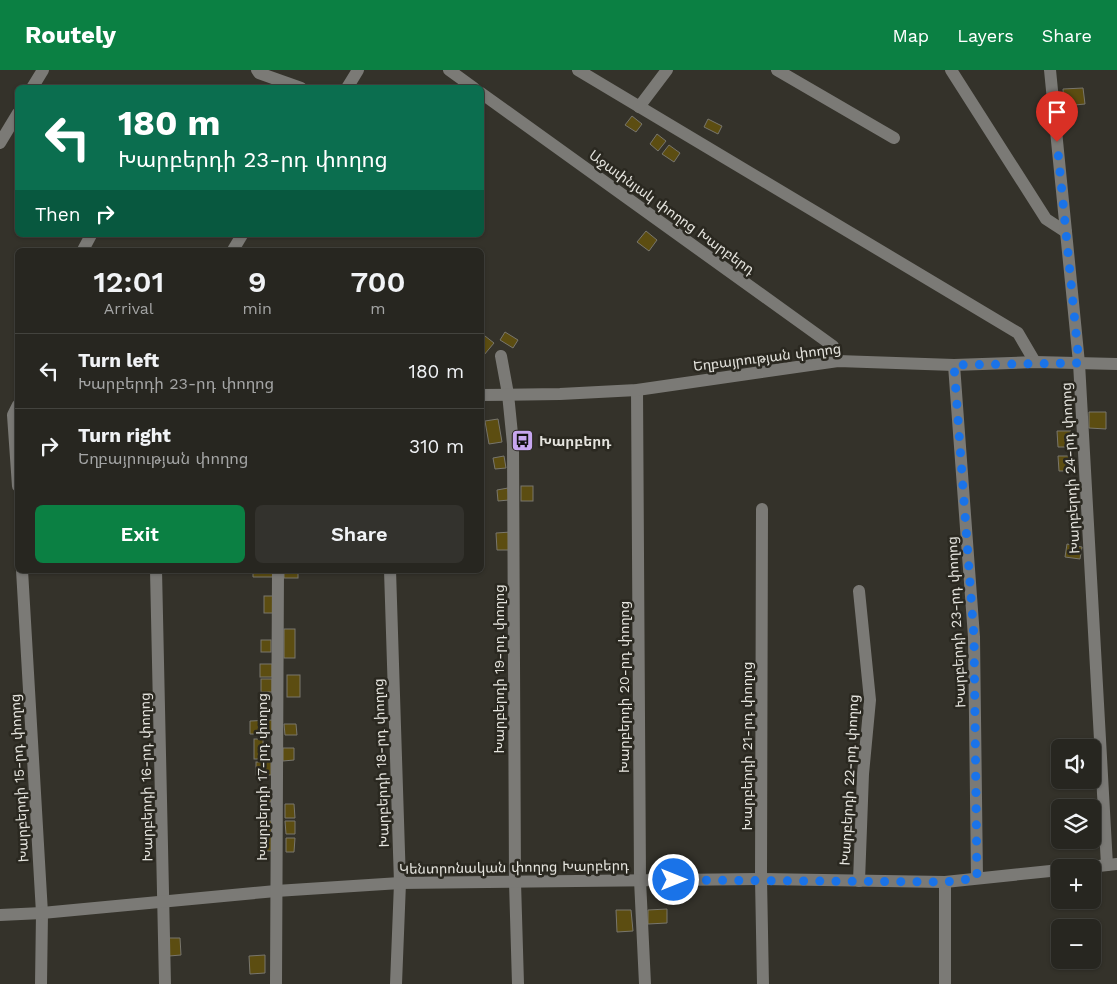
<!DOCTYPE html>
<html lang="en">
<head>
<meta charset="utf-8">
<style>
	body { margin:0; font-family:"Work Sans","Noto Sans Armenian",sans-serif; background:#33322d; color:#f1f3f6; height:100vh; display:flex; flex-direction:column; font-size:19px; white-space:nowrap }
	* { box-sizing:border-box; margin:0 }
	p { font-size:16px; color:#a4a5a5 }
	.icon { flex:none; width:28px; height:28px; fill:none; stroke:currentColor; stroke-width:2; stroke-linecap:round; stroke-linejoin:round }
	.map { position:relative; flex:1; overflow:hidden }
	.panel { position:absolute; left:15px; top:178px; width:469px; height:325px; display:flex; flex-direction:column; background:#272620; border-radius:8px; box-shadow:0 1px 4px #0004,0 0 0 1px #43433e }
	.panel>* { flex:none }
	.banner { position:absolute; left:15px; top:15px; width:469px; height:152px; border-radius:8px; box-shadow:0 1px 4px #0004,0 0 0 1px #43433e; background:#0b6e4f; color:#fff; overflow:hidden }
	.tools { position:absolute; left:1051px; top:669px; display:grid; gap:10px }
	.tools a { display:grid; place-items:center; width:50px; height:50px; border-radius:8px; background:#272620; box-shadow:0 1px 4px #0004,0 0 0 1px #43433e; font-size:25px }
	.pin { position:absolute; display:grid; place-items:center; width:42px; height:42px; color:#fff; margin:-51px -21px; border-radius:50% 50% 50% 0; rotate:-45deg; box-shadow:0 0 5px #0007 }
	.pin .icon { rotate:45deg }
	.me { position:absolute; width:55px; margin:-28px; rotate:90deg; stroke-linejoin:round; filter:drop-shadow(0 0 4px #0008) }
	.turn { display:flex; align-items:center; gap:18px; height:105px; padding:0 20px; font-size:22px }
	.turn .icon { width:65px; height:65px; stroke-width:2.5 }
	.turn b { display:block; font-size:35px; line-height:42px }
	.then { display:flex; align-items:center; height:48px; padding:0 20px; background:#0003; gap:10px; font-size:19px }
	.eta { display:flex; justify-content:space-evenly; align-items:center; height:85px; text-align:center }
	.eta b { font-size:30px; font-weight:600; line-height:35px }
	.primary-button { display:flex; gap:10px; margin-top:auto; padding:10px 20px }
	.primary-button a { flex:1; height:58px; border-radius:8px; background:#0b8043; color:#fff; font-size:20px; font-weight:600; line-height:58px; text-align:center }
	.primary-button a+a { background:#33322d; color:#f1f3f6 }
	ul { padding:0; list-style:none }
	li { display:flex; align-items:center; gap:15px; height:75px; padding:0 20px; border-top:1px solid #43433e }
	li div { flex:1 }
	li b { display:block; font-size:19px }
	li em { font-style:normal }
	header { display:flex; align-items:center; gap:30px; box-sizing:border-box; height:70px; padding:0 25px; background:#0b8043; color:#fff }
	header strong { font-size:24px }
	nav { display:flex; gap:28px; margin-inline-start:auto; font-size:18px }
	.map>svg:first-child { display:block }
	.building { fill:#5c4d11; stroke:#78766d }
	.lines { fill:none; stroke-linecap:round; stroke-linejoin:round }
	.minor { stroke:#7b7a76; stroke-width:12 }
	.route { stroke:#1a73e8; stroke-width:9; stroke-dasharray:0 16.2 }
	.labels { text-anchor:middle; stroke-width:5; stroke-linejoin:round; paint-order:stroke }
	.street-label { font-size:14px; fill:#e5e4de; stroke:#2a2820 }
	.poi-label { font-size:14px; font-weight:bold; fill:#e5e4de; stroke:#2a2820; text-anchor:start }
</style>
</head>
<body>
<header>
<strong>Routely</strong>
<nav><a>Map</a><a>Layers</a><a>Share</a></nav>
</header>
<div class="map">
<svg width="1117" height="914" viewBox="0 0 1117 914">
	<rect width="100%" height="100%" fill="#34322a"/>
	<!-- building -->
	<g class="building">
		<path d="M1083 18 1085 34 1064 36 1063 19Z"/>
		<path d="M632 46 642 54 636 62 625 55Z"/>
		<path d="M708 49 722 56 718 64 704 57Z"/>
		<path d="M657 64 666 71 658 81 650 74Z"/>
		<path d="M669 75 680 83 674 92 662 84Z"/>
		<path d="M646 161 657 170 649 181 637 172Z"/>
		<path d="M505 262 518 270 513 278 500 270Z"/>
		<path d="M485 266 494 273 484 285 481 283V270Z"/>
		<path d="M1089 342H1106V359L1089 358Z"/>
		<path d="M498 349 502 372 489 374 485 351Z"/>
		<path d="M1057 361H1071V377H1058Z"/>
		<path d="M504 386 506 398 495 399 493 388Z"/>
		<path d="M1058 386H1071L1072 401H1059Z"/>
		<rect x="521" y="416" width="12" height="15"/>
		<path d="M508 418 509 430 498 431 497 420Z"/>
		<path d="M511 462 512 480H497L496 463Z"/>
		<path d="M1067 474 1082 477 1080 489 1065 487Z"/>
		<path d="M253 500H272L273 507H253Z"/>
		<rect x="284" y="500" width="14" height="8"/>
		<rect x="264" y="526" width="9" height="17"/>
		<rect x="284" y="559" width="11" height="29"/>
		<rect x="261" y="570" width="10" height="12"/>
		<rect x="260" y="594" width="12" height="13"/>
		<rect x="287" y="605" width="13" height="22"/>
		<rect x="261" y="609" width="11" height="13"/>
		<path d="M273 650V664H250V651Z"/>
		<path d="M284 654H296L297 665H285Z"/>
		<rect x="254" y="669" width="9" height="20"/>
		<path d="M283 678H294V690L283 691Z"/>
		<rect x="256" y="692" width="15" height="13"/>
		<rect x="259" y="719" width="12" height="13"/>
		<path d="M285 734H294L295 748H285Z"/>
		<rect x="263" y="751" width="9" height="30"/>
		<path d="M285 751H295V764H286Z"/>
		<path d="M286 768H295L294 782H286Z"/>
		<path d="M667 839V853L648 854V840Z"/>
		<path d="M616 840H631L633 861 617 862Z"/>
		<path d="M167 868H180L181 885 169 886Z"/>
		<path d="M265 885V903L250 904 249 886Z"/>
	</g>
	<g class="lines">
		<!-- minor -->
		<g class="minor">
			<path d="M257 0 259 3 301 18"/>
			<path d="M449 0 474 18"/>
			<path d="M578 0 1018 263 1035 292"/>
			<path d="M777 0 894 68"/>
			<path d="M951 0 1046 149 1066 162"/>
			<path d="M1050 0 1079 293 1107 795"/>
			<path d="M32 18 43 0"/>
			<path d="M347 18 358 0"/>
			<path d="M481 23 833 276 838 291"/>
			<path d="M639 37 667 0"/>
			<path d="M0 73 18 43"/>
			<path d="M83 180 91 165"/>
			<path d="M233 180 242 165"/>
			<path d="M501 286 508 324 513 374 515 812 518 914"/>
			<path d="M954 295 974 567 977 808"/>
			<path d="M637 320 640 810 645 914"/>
			<path d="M481 325 560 324 637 320 838 291 954 295 1035 292 1117 294"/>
			<path d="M18 335 13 345 18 416"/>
			<path d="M762 439 761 809 763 914"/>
			<path d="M22 500 42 843 41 914"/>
			<path d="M156 500 165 914"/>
			<path d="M390 500 400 813 396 914"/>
			<path d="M1081 798 1117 794"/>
			<path d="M859 811 863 704 870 630 859 521"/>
			<path d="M945 812V914"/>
			<path d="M0 845 42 843 276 821 400 813 761 809 945 812 1060 800"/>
			<path d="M276 914 278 500"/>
		</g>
	</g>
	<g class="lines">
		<!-- route -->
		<path class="route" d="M674 810 945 812 977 808 974 567 954 295 1079 293 1057 72"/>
	</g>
	<!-- icons -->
	<defs>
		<symbol id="bus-square" viewBox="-11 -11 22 22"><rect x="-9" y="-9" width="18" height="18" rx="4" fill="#c7a6ef" stroke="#2a2820"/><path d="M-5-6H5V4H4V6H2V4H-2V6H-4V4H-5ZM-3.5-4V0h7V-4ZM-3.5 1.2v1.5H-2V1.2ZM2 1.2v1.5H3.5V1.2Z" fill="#111"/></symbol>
	</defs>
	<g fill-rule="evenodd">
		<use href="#bus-square" x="510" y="358" width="25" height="25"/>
	</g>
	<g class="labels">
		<!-- street labels -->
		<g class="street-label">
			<text transform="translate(672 142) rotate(36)" y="5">Աջափնյակ փողոց Խարբերդ</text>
			<text transform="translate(767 287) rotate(-7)" y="5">Եղբայրության փողոց</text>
			<text transform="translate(1070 398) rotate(-93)" y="5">Խարբերդի 24-րդ փողոց</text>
			<text transform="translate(956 552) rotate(-93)" y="5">Խարբերդի 23-րդ փողոց</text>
			<text transform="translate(499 599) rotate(-90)" y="5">Խարբերդի 19-րդ փողոց</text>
			<text transform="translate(624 617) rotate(-90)" y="5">Խարբերդի 20-րդ փողոց</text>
			<text transform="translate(747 676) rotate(-90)" y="5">Խարբերդի 21-րդ փողոց</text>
			<text transform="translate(381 693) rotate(-92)" y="5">Խարբերդի 18-րդ փողոց</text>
			<text transform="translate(146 707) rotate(-91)" y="5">Խարբերդի 16-րդ փողոց</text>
			<text transform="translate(262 707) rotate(-90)" y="5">Խարբերդի 17-րդ փողոց</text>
			<text transform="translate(19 708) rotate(-93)" y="5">Խարբերդի 15-րդ փողոց</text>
			<text transform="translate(849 710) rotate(-87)" y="5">Խարբերդի 22-րդ փողոց</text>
			<text transform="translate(514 797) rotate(-1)" y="5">Կենտրոնական փողոց Խարբերդ</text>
		</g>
		<!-- poi labels -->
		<g class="poi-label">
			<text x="539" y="376">Խարբերդ</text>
		</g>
	</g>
</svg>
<div class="tools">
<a><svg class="icon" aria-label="sound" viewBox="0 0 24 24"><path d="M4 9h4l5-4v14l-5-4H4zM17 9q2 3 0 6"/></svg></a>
<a><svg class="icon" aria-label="layers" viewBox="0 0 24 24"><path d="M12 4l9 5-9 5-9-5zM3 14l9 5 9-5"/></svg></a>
<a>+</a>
<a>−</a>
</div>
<div class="pin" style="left:1057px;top:72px;background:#d93025"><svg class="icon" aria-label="arrive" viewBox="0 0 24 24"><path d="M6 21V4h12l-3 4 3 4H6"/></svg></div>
<svg class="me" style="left:674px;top:810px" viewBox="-20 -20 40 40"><circle r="17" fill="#1a73e8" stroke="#fff" stroke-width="3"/><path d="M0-11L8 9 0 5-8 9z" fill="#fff"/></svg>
<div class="banner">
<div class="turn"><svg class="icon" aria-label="left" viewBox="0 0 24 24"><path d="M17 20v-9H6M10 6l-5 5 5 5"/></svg><div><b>180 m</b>Խարբերդի 23-րդ փողոց</div></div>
<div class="then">Then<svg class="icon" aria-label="right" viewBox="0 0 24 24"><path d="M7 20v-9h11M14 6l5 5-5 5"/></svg></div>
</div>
<section class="panel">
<div class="eta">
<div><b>12:01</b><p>Arrival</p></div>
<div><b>9</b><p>min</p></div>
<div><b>700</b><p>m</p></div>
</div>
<ul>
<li><svg class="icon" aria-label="left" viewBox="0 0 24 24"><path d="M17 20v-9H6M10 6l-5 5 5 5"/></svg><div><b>Turn left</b><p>Խարբերդի 23-րդ փողոց</p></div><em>180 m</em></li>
<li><svg class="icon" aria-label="right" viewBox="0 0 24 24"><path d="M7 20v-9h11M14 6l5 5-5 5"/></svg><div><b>Turn right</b><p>Եղբայրության փողոց</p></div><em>310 m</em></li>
</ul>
<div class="primary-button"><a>Exit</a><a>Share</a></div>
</section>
</div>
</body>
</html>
